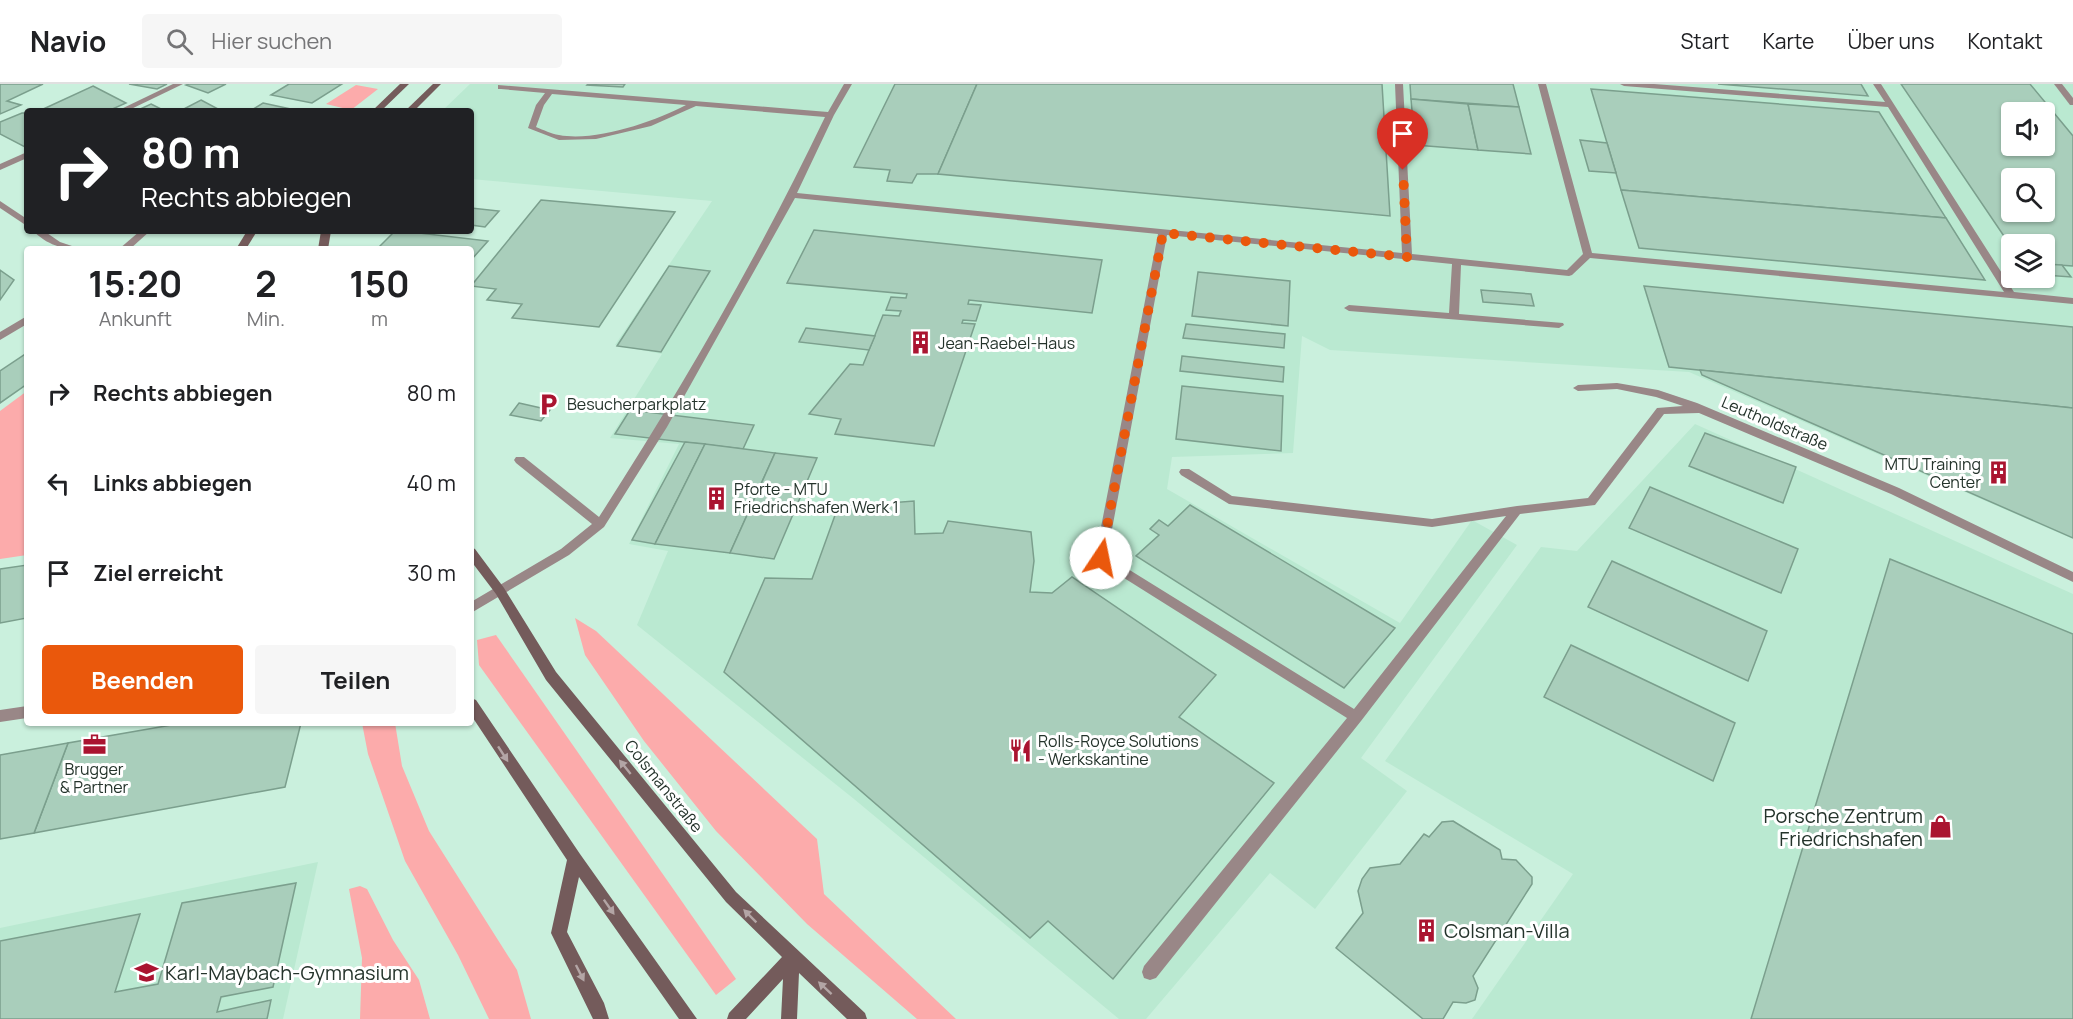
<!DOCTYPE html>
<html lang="de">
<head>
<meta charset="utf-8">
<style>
	body { margin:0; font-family:Manrope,sans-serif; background:#f6f6f6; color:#202124; height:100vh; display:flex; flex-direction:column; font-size:22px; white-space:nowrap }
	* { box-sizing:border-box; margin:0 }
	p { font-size:20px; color:#757577 }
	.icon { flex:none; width:33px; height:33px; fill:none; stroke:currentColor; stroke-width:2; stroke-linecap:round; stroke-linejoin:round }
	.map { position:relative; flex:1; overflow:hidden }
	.sheet { position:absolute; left:24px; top:162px; width:450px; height:480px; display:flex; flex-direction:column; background:#fff; border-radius:6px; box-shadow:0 2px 4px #0004 }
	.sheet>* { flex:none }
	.banner { position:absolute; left:24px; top:24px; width:450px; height:126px; border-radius:6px; box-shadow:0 2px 4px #0004; background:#202124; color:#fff; overflow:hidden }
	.controls { position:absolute; left:2001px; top:18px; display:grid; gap:12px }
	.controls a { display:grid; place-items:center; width:54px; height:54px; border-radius:6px; background:#fff; box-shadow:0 2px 4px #0004; font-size:30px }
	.pin { position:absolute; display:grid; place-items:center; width:51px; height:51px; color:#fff; margin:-62px -26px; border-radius:50% 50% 50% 0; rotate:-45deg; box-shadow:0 0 6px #0007 }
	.pin .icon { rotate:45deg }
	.me { position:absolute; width:66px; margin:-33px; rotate:11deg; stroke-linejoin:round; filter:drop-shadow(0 0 4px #0008) }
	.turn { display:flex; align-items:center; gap:21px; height:126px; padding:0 18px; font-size:27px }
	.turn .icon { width:78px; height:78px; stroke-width:2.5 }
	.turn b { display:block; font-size:42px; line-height:51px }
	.eta { display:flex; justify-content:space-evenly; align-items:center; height:102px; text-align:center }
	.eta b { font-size:36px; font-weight:700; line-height:42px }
	.action { display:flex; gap:12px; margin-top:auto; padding:12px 18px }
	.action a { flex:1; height:69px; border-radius:6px; background:#ea580c; color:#fff; font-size:24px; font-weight:700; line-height:69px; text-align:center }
	.action a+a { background:#f6f6f6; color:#202124 }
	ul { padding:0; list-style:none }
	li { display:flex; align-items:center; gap:18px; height:90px; padding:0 18px }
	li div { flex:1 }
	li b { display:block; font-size:22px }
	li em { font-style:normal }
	header { display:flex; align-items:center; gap:36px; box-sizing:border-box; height:84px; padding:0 30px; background:#fff; border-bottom:2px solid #e0e0e0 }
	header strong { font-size:28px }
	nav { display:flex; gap:33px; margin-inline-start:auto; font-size:21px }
	.search { width:420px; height:54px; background:#f6f6f6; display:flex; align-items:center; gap:15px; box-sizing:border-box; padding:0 21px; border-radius:6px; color:#757577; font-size:22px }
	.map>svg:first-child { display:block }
	.built { fill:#bae9d1; fill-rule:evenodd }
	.green { fill:#fcabab }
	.building { fill:#a9cebb; stroke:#7b9f8d; stroke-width:1.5; fill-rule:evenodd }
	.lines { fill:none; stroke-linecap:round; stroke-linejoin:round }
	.lane { fill:#998787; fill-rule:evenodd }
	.street { fill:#998787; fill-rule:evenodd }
	.secondary { fill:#745b5b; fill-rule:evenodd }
	.oneway { fill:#b3a5a5 }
	.route { stroke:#ea580c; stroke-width:10; stroke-dasharray:0 18 }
	.labels { text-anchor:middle; stroke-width:6; stroke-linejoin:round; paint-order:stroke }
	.poi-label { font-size:16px; fill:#24332b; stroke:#fff; text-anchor:start }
	.street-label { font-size:16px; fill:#24332b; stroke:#fff }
	.near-poi-label { font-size:20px; fill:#24332b; stroke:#fff; text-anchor:start }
</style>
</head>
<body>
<header>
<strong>Navio</strong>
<div class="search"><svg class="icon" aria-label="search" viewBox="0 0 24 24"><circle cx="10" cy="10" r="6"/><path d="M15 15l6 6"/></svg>Hier suchen</div>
<nav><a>Start</a><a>Karte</a><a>Über uns</a><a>Kontakt</a></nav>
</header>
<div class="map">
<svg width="2073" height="935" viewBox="0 0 2073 935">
	<rect width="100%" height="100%" fill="#caf0dd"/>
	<!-- built -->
	<g class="built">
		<path d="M470 0H2073V455L1689 288 1330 266 1302 252 1293 369 1172 373 1167 405 1400 539 1472 436 1517 461 1361 674 1407 707 1315 825 1270 789 1146 935H1119L854 715 637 541 668 467 629 460 679 360 610 354 662 270 615 261 712 117 471 95V27H442ZM2012 28H2044V62H2012ZM2012 94H2044V128H2012ZM2012 160H2044V194H2012Z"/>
		<path d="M1695 340 2073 510V935H1472L1573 790 1385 677 1541 463 1577 467Z"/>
		<path d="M318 778 283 935H0V844Z"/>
	</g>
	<!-- green -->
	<g class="green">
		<path d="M356 1 378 5 351 26 326 20Z"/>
		<path d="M27 307V471L0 475V327Z"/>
		<path d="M575 534 596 547 817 755 824 810 956 935H917L807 840 716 747 644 657 585 571Z"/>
		<path d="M496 551 736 895 716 911 479 581 477 556Z"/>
		<path d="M362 639H395L402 682 429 747 517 886 531 935H489L458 871 405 777 368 670Z"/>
		<path d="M360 802 367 805 393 856 419 896 430 935H360L362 874 349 805Z"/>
	</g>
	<!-- building -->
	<g class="building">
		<path d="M0 0H43L7 17 21 21 0 30Z"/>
		<path d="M129 0H167L157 5Z"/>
		<path d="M189 0H226L208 9 186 1Z"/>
		<path d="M289 0H342L312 19 271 11Z"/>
		<path d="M588 0H625L623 3 587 1Z"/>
		<path d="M895 0H977L938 90H917L912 99 887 97 890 86 854 83Z"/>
		<path d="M977 0H1382L1390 132 938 90Z"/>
		<path d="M1410 0H1513L1519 23 1411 15Z"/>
		<path d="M1718 0H1861L1868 12Z"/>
		<path d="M1901 0H2030L2073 52V182L2044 180V160H2012V164ZM2012 28H2044V62H2012ZM2012 94H2044V128H2012Z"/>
		<path d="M93 2 126 19 108 27H39Z"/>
		<path d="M1591 5 1879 28 1946 134 1621 106Z"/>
		<path d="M1411 15 1468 20 1478 66 1415 61Z"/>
		<path d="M201 16 220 26 180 27Z"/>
		<path d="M263 19 300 27H250Z"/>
		<path d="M151 20 165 27H136Z"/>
		<path d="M1468 20 1519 23 1531 70 1478 66Z"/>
		<path d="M22 29H27V62L25 63 0 50V38Z"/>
		<path d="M1580 56 1607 59 1616 89 1589 87Z"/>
		<path d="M1621 106 1946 134 1985 196 1639 164Z"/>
		<path d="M541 116 675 128 599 243 512 234 522 220 487 216 496 205 471 202Z"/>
		<path d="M471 124 499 127 485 143 471 141Z"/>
		<path d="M814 146 1102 176 1092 229 969 216 968 220 981 221 976 237 963 236 962 239 975 240 934 362 835 350 841 335 809 330 850 280 863 281 883 231 899 232 901 227 886 226 891 213 906 214 907 210 787 199Z"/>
		<path d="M395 147H402L488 157 472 175 471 165 379 163Z"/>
		<path d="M2044 180 2062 181 2071 193 2044 191Z"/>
		<path d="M669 182 710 187 661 268 617 262Z"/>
		<path d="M0 186 14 196 0 216Z"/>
		<path d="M1198 188 1290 197 1288 242 1192 232Z"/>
		<path d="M1644 202 2073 243V324L1669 283Z"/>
		<path d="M1481 206 1531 210 1534 222 1483 218Z"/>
		<path d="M1186 240 1285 250 1284 264 1183 254Z"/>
		<path d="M806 244 875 252 869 266 799 258Z"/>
		<path d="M27 269V300L0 319V287Z"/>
		<path d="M1182 272 1284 283 1283 298 1180 287Z"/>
		<path d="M1700 286 2073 324V454L1702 291Z"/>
		<path d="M1182 302 1283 312 1281 367 1176 355Z"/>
		<path d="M519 319 550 326 541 337 510 331Z"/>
		<path d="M630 326 754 341 743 365 615 350Z"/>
		<path d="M1705 349 1796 383 1783 419 1689 382Z"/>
		<path d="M685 358 705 360 655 460 632 456Z"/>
		<path d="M705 360 775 369 730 469 655 460Z"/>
		<path d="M775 369 817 374 774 475 730 469Z"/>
		<path d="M1650 403 1798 465 1781 509 1629 444Z"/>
		<path d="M914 417 915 450 943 449 948 437 1031 448 1034 477 1030 508 1052 509 1072 493 1216 591 1179 633 1274 699 1113 895 1048 837 1030 854 724 588 765 494 812 495 838 423Z"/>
		<path d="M1190 421 1395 544 1344 604 1136 472 1159 451 1150 445 1159 436 1168 442Z"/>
		<path d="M1890 475 2073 550V935H1751Z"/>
		<path d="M1612 477 1767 547 1748 597 1588 523Z"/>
		<path d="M27 481V534L0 539V485Z"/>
		<path d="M1571 561 1735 639 1713 697 1544 613Z"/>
		<path d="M183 639H301L285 703 34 749 68 659Z"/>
		<path d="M68 659 34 749 0 755V671Z"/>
		<path d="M1453 737 1500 766 1502 775 1516 776 1532 793V800L1473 892 1478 904 1475 916 1466 919 1453 918 1443 935H1423L1336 864 1363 829 1358 807 1362 795 1370 784 1400 780 1424 750 1429 753 1442 738Z"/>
		<path d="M296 799 273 903 221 913 217 928 271 916 267 935H0V857L140 830 115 908 158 900 182 819Z"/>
	</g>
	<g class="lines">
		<!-- lane -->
		<g class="lane">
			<path d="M173 0H183L127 27H117Z"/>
			<path d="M844 0H852L834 31 797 109 1402 169 1395 0H1403L1412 170 1567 186 1583 170 1538 0H1546L1592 169 2004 208 1888 23 1624 2 1620 0H1654L1885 18 1873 0H1881L2014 208 2073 214V220L1590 174 1572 191 1569 192 1461 181 1459 230 1563 239 1564 241 1559 244 1349 227 1344 224 1349 221 1449 229 1452 180 1167 151 1107 472 1354 625 1506 432 1432 443 1229 420 1181 391 1179 388 1181 385H1189L1232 412 1432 435 1517 422 1588 414 1657 324 1683 322 1656 313 1617 305 1578 307 1573 304 1578 301 1617 299 1658 306 1697 319 1899 404 2073 488V498L1891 410 1699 329 1664 330 1595 421 1520 430 1361 637 1156 894 1150 896 1144 894 1142 888 1144 882 1347 634 1097 477 1095 474 1158 150 795 114 667 343 604 443 569 471 471 529V518L561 465 592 440 516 379 514 376 516 373H524L599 433C682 304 759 171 825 33L696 22 651 42 596 55 559 56 528 44 536 21 545 9 501 5H498V1L828 28ZM552 10 686 21C654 38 595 58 559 51 551 50 544 46 536 43L544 21Z"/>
			<path d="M2054 0H2062L2073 14V21H2070Z"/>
			<path d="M27 68V74L0 86V80Z"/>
			<path d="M140 147H150L130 165H119Z"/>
		</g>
		<!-- street -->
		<g class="street">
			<path d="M0 117 27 135V142L0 124Z"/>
			<path d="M33 147H44L60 158 81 165C61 165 48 161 33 147Z"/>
			<path d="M27 232V240L0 256V248Z"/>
			<path d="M27 622V634L0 638V626Z"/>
		</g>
		<!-- secondary -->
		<g class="secondary">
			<path d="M400 0H409L381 27H372Z"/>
			<path d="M433 0H441L414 27H405Z"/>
			<path d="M247 147H257L246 165H236Z"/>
			<path d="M321 147H331L328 165H318Z"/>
			<path d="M471 463 475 465 504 504 556 588 736 808 865 929 867 935H847L799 889 797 935H781L783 895 746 935H727L729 929 782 873 726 818 546 596 496 510 471 477Z"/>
			<path d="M471 614 476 616 580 770 697 935H679L579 793 567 848 604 919 609 935H593L551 849 567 776 471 631Z"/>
		</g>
	</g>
	<!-- one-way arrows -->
	<defs><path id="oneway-solid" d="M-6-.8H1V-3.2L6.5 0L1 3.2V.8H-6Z" transform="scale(1.5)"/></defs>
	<g class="oneway">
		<use href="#oneway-solid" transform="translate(503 670) rotate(57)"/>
		<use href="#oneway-solid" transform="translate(625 683) rotate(-129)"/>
		<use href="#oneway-solid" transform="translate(609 823) rotate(55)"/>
		<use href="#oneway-solid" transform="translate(750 832) rotate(-135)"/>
		<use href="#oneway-solid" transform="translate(580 889) rotate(63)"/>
		<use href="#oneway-solid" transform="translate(825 904) rotate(-137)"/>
	</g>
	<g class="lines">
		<!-- route -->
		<path class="route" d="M1101 474 1163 149 1407 173 1403 86"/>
	</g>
	<!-- icons -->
	<defs>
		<symbol id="building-bare" viewBox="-9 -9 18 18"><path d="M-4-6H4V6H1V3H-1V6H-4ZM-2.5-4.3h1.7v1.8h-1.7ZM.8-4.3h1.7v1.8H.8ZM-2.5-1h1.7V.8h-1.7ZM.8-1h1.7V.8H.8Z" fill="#aa1430" stroke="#fff" stroke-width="2.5" paint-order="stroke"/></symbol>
		<symbol id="parking-bare" viewBox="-9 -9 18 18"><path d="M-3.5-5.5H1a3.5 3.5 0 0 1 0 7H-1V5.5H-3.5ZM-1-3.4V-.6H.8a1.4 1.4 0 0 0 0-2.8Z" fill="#aa1430" stroke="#fff" stroke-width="2.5" paint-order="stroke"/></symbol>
		<symbol id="office-bare" viewBox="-9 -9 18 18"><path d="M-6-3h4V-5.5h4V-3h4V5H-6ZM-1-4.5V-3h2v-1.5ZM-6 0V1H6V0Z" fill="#aa1430" stroke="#fff" stroke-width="2.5" paint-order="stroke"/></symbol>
		<symbol id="restaurant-bare" viewBox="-9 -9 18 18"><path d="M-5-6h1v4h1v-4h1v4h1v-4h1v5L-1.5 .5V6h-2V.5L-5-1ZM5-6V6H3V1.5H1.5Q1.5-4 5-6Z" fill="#aa1430" stroke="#fff" stroke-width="2.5" paint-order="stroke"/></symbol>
		<symbol id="shop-bare" viewBox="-9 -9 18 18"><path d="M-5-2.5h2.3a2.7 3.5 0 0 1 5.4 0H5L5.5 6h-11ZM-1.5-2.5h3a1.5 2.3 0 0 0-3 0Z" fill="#aa1430" stroke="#fff" stroke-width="2.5" paint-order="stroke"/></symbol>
		<symbol id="school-bare" viewBox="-9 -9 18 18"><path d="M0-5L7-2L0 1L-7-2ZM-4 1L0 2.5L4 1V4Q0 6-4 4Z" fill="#aa1430" stroke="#fff" stroke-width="2.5" paint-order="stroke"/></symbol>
	</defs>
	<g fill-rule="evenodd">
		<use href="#building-bare" x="904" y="242" width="33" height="33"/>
		<use href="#parking-bare" x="532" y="304" width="33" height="33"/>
		<use href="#building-bare" x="1982" y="372" width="33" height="33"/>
		<use href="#building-bare" x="700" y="398" width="33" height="33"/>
		<use href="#office-bare" x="78" y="644" width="33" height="33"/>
		<use href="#restaurant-bare" x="1004" y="650" width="33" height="33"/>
		<use href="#shop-bare" x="1924" y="726" width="33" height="33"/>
		<use href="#building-bare" x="1410" y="830" width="33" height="33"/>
		<use href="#school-bare" x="130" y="872" width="33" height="33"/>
	</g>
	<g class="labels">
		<!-- poi labels -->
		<g class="poi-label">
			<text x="938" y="265">Jean-Raebel-Haus</text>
			<text x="567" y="326">Besucherparkplatz</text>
			<text x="1981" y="386" text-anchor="end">MTU Training<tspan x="1981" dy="18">Center</tspan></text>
			<text x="734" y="411">Pforte - MTU<tspan x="734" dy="18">Friedrichshafen Werk 1</tspan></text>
			<text x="1038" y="663">Rolls-Royce Solutions<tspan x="1038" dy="18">- Werkskantine</tspan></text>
			<text x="94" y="691" text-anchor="middle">Brugger<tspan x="94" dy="18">&amp; Partner</tspan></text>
		</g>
		<!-- street labels -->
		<g class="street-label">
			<text transform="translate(1775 339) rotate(23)" y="6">Leutholdstraße</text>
			<text transform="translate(664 702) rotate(51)" y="6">Colsmanstraße</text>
		</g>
		<!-- near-poi labels -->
		<g class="near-poi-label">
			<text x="1923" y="739" text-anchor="end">Porsche Zentrum<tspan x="1923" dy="23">Friedrichshafen</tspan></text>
			<text x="1444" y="854">Colsman-Villa</text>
			<text x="165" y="896">Karl-Maybach-Gymnasium</text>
		</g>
	</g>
</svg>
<div class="controls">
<a><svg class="icon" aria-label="sound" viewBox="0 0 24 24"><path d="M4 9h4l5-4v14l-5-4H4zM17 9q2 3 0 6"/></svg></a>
<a><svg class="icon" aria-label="search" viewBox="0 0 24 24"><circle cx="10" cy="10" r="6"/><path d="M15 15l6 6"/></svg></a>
<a><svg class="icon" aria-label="layers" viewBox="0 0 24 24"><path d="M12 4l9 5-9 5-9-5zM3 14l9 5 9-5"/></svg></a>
</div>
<div class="pin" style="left:1403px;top:86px;background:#d93025"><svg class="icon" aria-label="arrive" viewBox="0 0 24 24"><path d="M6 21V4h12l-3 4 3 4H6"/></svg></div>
<svg class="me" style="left:1101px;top:474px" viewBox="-20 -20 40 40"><circle r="19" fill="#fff"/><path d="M0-13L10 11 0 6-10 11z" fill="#ea580c"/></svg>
<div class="banner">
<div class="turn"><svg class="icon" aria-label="right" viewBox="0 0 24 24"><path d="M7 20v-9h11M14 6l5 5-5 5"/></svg><div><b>80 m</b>Rechts abbiegen</div></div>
</div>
<section class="sheet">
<div class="eta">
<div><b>15:20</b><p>Ankunft</p></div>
<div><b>2</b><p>Min.</p></div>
<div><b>150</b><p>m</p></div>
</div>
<ul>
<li><svg class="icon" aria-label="right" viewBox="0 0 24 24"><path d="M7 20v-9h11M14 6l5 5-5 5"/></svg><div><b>Rechts abbiegen</b></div><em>80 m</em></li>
<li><svg class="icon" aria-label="left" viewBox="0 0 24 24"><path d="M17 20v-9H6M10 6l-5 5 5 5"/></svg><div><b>Links abbiegen</b></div><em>40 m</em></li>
<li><svg class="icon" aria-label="arrive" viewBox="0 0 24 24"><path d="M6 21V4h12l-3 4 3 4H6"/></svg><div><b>Ziel erreicht</b></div><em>30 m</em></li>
</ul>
<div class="action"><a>Beenden</a><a>Teilen</a></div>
</section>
</div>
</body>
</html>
